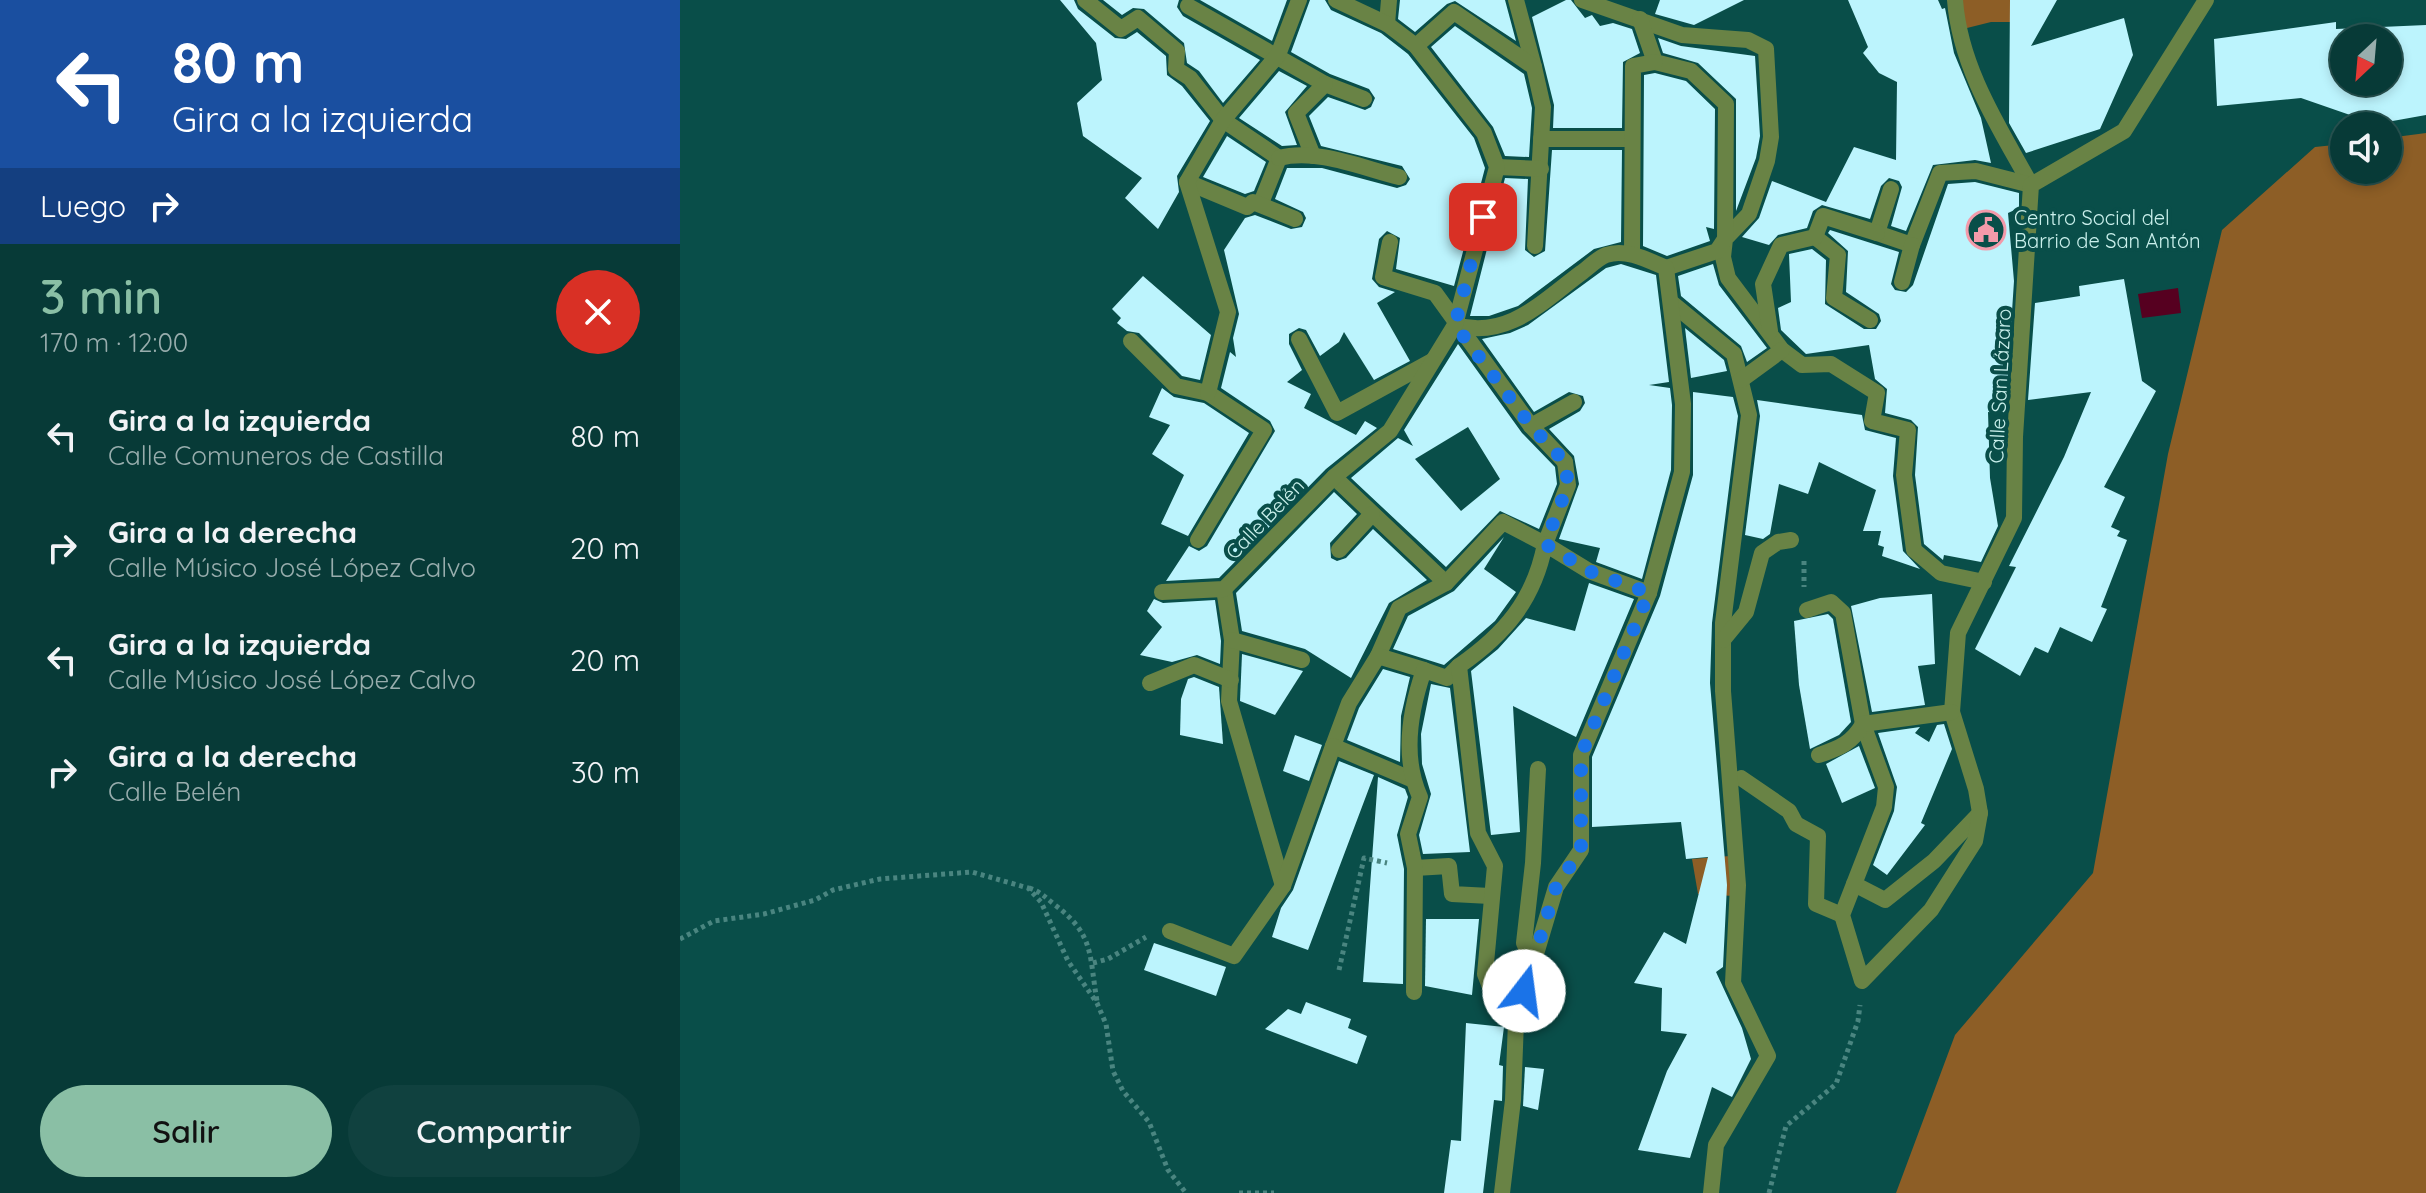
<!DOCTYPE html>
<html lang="es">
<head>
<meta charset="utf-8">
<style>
	body { margin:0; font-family:Quicksand,sans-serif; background:#10413f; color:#f1f3f6; height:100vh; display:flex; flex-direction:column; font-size:30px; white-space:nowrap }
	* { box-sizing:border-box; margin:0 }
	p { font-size:26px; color:#98adad }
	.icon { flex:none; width:44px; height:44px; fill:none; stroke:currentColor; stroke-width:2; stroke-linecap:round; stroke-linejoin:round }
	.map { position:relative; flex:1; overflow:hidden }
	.panel { display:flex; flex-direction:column; background:#073a37; width:680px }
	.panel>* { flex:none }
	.top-card { background:#1a4fa0; color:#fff; overflow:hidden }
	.needle { width:52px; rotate:206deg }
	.controls { position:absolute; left:1650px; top:24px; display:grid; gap:16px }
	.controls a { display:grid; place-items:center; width:72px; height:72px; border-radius:50%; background:#073a37; box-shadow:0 4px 12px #0003,0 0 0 2px #285452; font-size:40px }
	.pin { position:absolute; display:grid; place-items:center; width:68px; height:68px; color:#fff; margin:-34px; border-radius:16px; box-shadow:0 4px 12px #0006 }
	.me { position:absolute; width:88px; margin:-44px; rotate:15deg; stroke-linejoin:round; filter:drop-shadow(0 0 6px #0008) }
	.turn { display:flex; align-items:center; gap:28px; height:168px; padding:0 40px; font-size:36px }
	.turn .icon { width:104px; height:104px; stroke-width:2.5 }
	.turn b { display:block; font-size:56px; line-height:68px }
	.then { display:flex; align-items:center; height:76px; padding:0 40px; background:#0003; gap:16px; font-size:30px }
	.round { display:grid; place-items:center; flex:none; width:84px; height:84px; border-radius:42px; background:#10413f }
	.headline { display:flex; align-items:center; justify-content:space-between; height:136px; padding:0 40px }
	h1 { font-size:48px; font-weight:600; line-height:60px; color:#8abfa5 }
	.action { display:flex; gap:16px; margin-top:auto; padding:16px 40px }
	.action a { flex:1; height:92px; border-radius:48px; background:#8abfa5; color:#111; font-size:32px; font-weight:600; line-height:92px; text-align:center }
	.action a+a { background:#10413f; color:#f1f3f6 }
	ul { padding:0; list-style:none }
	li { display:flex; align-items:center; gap:24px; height:112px; padding:0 40px }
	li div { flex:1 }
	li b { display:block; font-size:30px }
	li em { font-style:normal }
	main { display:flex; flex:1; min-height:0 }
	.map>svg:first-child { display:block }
	.green { fill:#8d5e26 }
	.water { fill:#560020 }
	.building { fill:#bcf4fd; fill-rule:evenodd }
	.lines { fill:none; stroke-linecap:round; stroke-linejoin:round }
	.path { stroke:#4a8580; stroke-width:5; stroke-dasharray:4 4; stroke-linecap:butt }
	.pedestrian { stroke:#698345; stroke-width:16 }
	.minor { stroke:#698345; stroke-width:16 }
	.route { stroke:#1a73e8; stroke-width:14; stroke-dasharray:0 25.2 }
	.labels { text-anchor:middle; stroke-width:8; stroke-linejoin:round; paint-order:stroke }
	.poi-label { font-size:20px; fill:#caf0ec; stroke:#094e49; text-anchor:start }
	.street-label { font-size:20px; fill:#caf0ec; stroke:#094e49 }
</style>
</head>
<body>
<main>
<section class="panel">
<div class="top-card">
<div class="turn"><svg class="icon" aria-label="left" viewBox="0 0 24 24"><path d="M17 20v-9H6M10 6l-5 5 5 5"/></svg><div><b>80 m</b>Gira a la izquierda</div></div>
<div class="then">Luego<svg class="icon" aria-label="right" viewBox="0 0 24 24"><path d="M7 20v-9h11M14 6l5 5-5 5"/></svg></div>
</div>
<div class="headline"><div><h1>3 min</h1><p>170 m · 12:00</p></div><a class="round" style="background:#d93025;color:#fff"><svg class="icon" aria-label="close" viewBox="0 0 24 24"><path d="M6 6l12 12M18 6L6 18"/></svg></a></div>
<ul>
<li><svg class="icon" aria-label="left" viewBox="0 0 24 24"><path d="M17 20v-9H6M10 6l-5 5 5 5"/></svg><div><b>Gira a la izquierda</b><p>Calle Comuneros de Castilla</p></div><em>80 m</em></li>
<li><svg class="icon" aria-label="right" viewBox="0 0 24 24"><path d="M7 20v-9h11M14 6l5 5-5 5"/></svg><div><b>Gira a la derecha</b><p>Calle Músico José López Calvo</p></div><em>20 m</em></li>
<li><svg class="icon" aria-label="left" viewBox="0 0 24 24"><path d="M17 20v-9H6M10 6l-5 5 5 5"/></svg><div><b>Gira a la izquierda</b><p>Calle Músico José López Calvo</p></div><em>20 m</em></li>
<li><svg class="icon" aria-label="right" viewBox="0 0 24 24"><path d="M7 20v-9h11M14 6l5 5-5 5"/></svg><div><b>Gira a la derecha</b><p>Calle Belén</p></div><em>30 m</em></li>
</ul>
<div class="action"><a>Salir</a><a>Compartir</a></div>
</section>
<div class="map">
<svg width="1746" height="1193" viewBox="0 0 1746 1193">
	<rect width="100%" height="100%" fill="#094e49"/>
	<!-- green -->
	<g class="green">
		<path d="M1281 0H1330V22H1311L1283 29Z"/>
		<path d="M1746 133V1193H1216L1275 1035 1413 873 1488 454 1542 230 1635 147 1664 144V170H1708V138Z"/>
		<path d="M1050 856 1054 896 1018 894 1012 859Z"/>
	</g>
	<!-- water -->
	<path class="water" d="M1498 288 1501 313 1462 318 1458 294Z"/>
	<!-- building -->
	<g class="building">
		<path d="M380 0H394L398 9 435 38 446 39 457 32 486 56 487 75 502 86 530 121 497 176 499 192 478 229 445 198 462 178 403 136 397 103 422 80 416 43Z"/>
		<path d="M423 0H499L497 7 503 16 580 60 543 103 519 71 507 63 504 43 464 9 453 8 442 15Z"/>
		<path d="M520 0H607L592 41Z"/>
		<path d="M630 0H645L651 10 701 33 728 54 794 138 805 168 774 286 716 269 720 238 707 231 699 239 692 279 699 287 715 292 697 303 730 361 694 380 664 332 659 342 640 356 626 330 619 328 609 334V344L622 370 607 382 631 394 624 408 676 435 685 421 697 428 646 469 539 578 486 581 509 546 519 551 527 546 595 431 590 421 541 388 550 352 556 357 553 338 559 314 544 250 565 218 575 215 611 229 622 227 626 218 623 212 595 199 607 168H642L717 188 726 185 730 179 722 166 641 146 629 116 648 97 685 110 691 107 695 98 689 89 650 74 611 52Z"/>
		<path d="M720 0H825L836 41 775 1 767 4 735 32 718 19Z"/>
		<path d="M886 0H891L905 18 912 15 920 26 933 23 952 29 960 53 943 62 942 128H873L874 105 852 17Z"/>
		<path d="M980 0H1064L1014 25 975 14Z"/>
		<path d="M1168 0H1258L1262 9 1265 8 1274 53 1301 118 1311 163 1295 160 1253 165 1226 231 1211 226 1222 187 1219 181 1209 178 1201 186 1190 219 1142 205 1133 211 1127 228 1098 235 1089 245 1062 237 1079 218 1092 181 1146 202 1174 147 1216 160 1217 82 1199 73 1183 53 1188 47Z"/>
		<path d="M1330 0H1377L1351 46 1444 18 1453 55 1420 129 1346 153 1329 123Z"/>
		<path d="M1656 22V29L1746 25V115L1696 124 1621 98 1537 106 1534 39ZM1664 38H1708V82H1664Z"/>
		<path d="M775 26 844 74 852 108 849 157 825 156 813 127 751 47Z"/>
		<path d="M978 38 1001 46 1075 56 1080 136 1076 158 1056 211V99L1018 63 983 53Z"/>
		<path d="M599 71 627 86 605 112 617 145 602 146 559 118Z"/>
		<path d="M975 73 1006 81 1035 109 1034 229 1026 227 1030 241 987 256 963 246 964 75Z"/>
		<path d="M547 136 586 162 574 191 565 194 523 177Z"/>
		<path d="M872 150H942L941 242 914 249 838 306 809 316H790L825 178 848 179 845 250 854 257 865 251Z"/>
		<path d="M1295 182 1339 193V208L1328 213 1334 281 1326 403 1319 404 1318 413 1308 412 1310 478 1318 526 1301 562 1264 555 1263 560 1244 544 1235 475 1238 427 1231 420 1205 413 1207 389 1195 379 1189 345 1126 354 1101 330 1098 308 1111 302 1109 254 1132 249 1146 260 1145 304 1184 329H1196L1201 321 1199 314 1166 292 1168 251 1148 233 1150 230 1219 252 1211 284 1215 290 1226 292 1233 285 1268 184Z"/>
		<path d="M941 264 976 275 989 382 969 385 990 388 992 405 991 470 962 579 916 562 920 548 879 539 899 484 894 456 869 429 900 411 905 403 903 396 889 392 854 412 802 339 830 333 848 325 926 268Z"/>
		<path d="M1033 264 1039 285 1087 348 1067 362 1061 346 1001 296 998 276Z"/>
		<path d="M463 276 531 335 520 380 502 376 459 333 447 331 437 323 441 318 432 309Z"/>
		<path d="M1444 279 1462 381 1476 391 1424 487 1445 497 1431 527 1440 531 1437 536 1447 540 1421 607 1427 609 1412 642 1380 627 1368 653 1355 647 1340 676 1295 649 1336 567 1329 566 1384 457 1411 392 1348 400 1355 303 1400 296 1399 286Z"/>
		<path d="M1005 328 1044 360 1047 371 1011 378Z"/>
		<path d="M778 344 842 433 875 467 877 484 859 529 820 511 766 567 671 478 718 438 733 446 724 430ZM788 427 820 479 781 511 735 459Z"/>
		<path d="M482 388 494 397 524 403 569 433 508 536 481 524 504 475 472 454 490 425 469 417Z"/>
		<path d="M1013 392 1053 397 1058 416 1032 623 1030 683 1047 885 1043 967 1036 972 1062 1028 1071 1059 1052 1097 1032 1087 1010 1158 958 1150 987 1071 1007 1034 981 1031 982 988 954 983 984 932 1006 944 1028 857 1006 859 1001 822 912 827V757L980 596 1013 475Z"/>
		<path d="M1077 400 1182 415 1185 430 1216 438 1213 476 1223 551 1240 569 1202 556 1204 547 1198 545 1201 531H1183L1196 490 1139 462 1128 494 1099 484 1090 534 1083 539 1065 535 1080 416Z"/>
		<path d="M654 492 677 514 650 543 651 558 657 561 666 558 693 529 747 580 709 603 671 678 625 649 562 631 556 593Z"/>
		<path d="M824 537 804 569 836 592 815 621 764 665 713 649 728 616 774 591Z"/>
		<path d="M909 583 954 599 896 737 833 706 840 832 811 835 791 671 818 649 846 618 895 631Z"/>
		<path d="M1252 594 1255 664 1238 666 1245 705 1192 712 1171 606 1200 598Z"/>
		<path d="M474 599 483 603 535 600 541 641 540 664 517 655 492 662 460 655 482 627 467 611Z"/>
		<path d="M1148 614 1153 619 1171 722 1159 735 1130 749 1119 685 1114 621Z"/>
		<path d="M562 654 623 671 595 715 560 701Z"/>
		<path d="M703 669 730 677 721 716 720 762 667 740 679 708Z"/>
		<path d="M514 677 539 687 543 744 500 735 501 699 508 679Z"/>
		<path d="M751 684 770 688 790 852 743 854 739 835 751 794 742 764 741 734Z"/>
		<path d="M1264 724 1272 749 1241 823 1245 825 1207 875 1193 865 1214 811 1217 787 1198 733 1240 727 1235 733 1249 742 1257 725Z"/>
		<path d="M615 735 642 745 629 781 603 771Z"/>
		<path d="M1179 746 1195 788 1162 803 1146 764Z"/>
		<path d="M659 761 694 775 628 950 592 937 601 908 613 890Z"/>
		<path d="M698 777 725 789 728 797 717 835 724 869 723 984 683 982Z"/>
		<path d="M746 919H799L792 995 745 986Z"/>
		<path d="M474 943 546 967 536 996 464 970Z"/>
		<path d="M626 1002 671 1019 668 1028 687 1036 677 1064 585 1029 608 1009 621 1014Z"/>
		<path d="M786 1023 824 1027 819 1065 823 1066 822 1101 814 1100 803 1193H764L771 1140 781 1141Z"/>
		<path d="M845 1067 864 1069 858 1110 843 1106Z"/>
	</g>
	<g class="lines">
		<!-- path -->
		<g class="path">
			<path d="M1124 561V587"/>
			<path d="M349 888C360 891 366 898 375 905 415 935 409 956 417 1001"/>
			<path d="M0 939 34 921 84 914 135 900 153 890 200 879 292 872 348 888 361 902 388 961 417 1003 426 1024 433 1071 443 1091 469 1122 488 1170 506 1193"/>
			<path d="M413 963 428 959 466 937"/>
			<path d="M659 970 684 858 707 863"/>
			<path d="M559 1193H594"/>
			<path d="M1089 1193 1106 1126 1156 1084 1178 1021 1180 1005"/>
		</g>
		<!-- pedestrian -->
		<g class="pedestrian">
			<path d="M710 242 703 277 755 293 851 426 885 462"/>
			<path d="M851 426 894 402"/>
			<path d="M1061 778 1109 811 1116 824 1138 836 1136 904 1162 915"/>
			<path d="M1174 884 1205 900 1254 861 1300 813"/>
		</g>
		<!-- minor -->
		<g class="minor">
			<path d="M405 0 441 29 458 18 497 51 496 69 510 78 543 120 599 158 581 203"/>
			<path d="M836 0 854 67"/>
			<path d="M902 0 1002 35 1068 40 1086 49 1091 137 1087 161 1069 214 1045 239 1043 257 1048 278 1102 350 1122 365 1151 364 1197 393 1192 421 1228 430 1224 475 1234 550 1261 573 1304 582"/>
			<path d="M1275 0C1280 68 1319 127 1351 185"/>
			<path d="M508 6 645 84 684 99"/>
			<path d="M960 19 975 62 1011 71 1046 104 1045 239 1037 251 986 268"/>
			<path d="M707 24 709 0"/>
			<path d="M736 46 774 12 854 67 863 107 855 246"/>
			<path d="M861 139H952"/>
			<path d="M633 156 616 113 645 84"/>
			<path d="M599 158C637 148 682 168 719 177"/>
			<path d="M817 167 861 169"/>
			<path d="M507 182 567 207 573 202 615 219"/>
			<path d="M1211 189 1197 233 1232 245 1260 173 1296 171 1351 185"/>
			<path d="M1135 237 1158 255 1154 298 1190 320"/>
			<path d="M952 254 953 66 975 62"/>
			<path d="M1222 282 1232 245"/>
			<path d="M993 304 1054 354 1069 415 1043 623V691L1058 885 1053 983 1088 1056 1036 1145 1031 1193"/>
			<path d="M775 325C827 340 862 302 901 273 908 268 918 258 926 255 946 248 968 260 986 268L1003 404 1002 472 969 593 901 755V850L876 887 836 1021 833 1100 822 1193"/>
			<path d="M1090 331 1083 284 1101 245 1135 237 1143 216 1197 233"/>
			<path d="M619 339 657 413 752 361"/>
			<path d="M451 341 496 386 528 393 584 430 518 540"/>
			<path d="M1061 380 1102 350"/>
			<path d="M528 393 548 312 507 182 543 120 598 55 619 0"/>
			<path d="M654 477 766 583"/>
			<path d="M659 550 692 514"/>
			<path d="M544 589 552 640 549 701 603 886"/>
			<path d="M482 592 544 589 654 477 710 431 775 325 817 167 804 133 736 46 707 24 656 0"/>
			<path d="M1127 610 1151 602 1163 613 1183 724 1206 787 1204 807 1162 915 1182 981 1251 910 1295 841 1300 813 1296 789 1272 712 1278 633 1334 518 1335 437 1351 185 1444 131 1526 0"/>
			<path d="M552 640 622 660"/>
			<path d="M1043 640 1066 612 1082 553 1098 542 1111 540"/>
			<path d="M698 656 719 608 766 583 823 522 865 544 888 485 885 462"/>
			<path d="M470 683 514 665 551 680"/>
			<path d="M1139 755C1160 748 1172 743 1183 724L1272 712"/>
			<path d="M733 780 653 746 669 703 698 656 744 670"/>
			<path d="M735 868 769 866 772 894 810 896"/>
			<path d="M490 931 554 956 603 886 653 746"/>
			<path d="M852 961 844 943 853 863 858 769"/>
			<path d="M734 992 735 868 728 834 740 797C722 757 730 710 744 670L767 678 779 666"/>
			<path d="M836 1021 816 1002 805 974 815 866 798 833 779 666C825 634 854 600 865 544L909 571 969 593"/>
		</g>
	</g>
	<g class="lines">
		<!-- route -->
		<path class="route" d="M803 217 775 325 851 426 885 462 888 485 865 544 909 571 969 593 901 755V850L876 887 844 991"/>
	</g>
	<!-- icons -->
	<defs>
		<symbol id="civic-ring" viewBox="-11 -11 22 22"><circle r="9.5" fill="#094e49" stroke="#f39aaa" stroke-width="1.5"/><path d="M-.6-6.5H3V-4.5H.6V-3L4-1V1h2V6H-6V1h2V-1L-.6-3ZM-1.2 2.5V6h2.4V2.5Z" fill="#f39aaa"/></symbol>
	</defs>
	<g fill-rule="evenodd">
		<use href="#civic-ring" x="1284" y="208" width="44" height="44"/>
	</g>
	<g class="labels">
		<!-- poi labels -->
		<g class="poi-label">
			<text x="1334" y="225">Centro Social del<tspan x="1334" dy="23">Barrio de San Antón</tspan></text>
		</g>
		<!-- street labels -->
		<g class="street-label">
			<text transform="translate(1320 386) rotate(-87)" y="7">Calle San Lázaro</text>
			<text transform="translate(585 519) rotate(-46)" y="7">Calle Belén</text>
		</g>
	</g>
</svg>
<div class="controls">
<a><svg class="needle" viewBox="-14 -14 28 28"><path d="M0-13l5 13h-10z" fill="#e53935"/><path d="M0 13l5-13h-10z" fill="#98adad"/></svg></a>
<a><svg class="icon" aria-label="sound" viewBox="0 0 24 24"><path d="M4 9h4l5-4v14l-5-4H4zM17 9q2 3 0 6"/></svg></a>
</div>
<div class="pin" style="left:803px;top:217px;background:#d93025"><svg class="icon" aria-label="arrive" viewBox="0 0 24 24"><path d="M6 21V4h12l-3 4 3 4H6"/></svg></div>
<svg class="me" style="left:844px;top:991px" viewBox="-20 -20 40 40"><circle r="19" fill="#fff"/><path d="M0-13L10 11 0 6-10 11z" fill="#1a73e8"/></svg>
</div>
</main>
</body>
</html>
